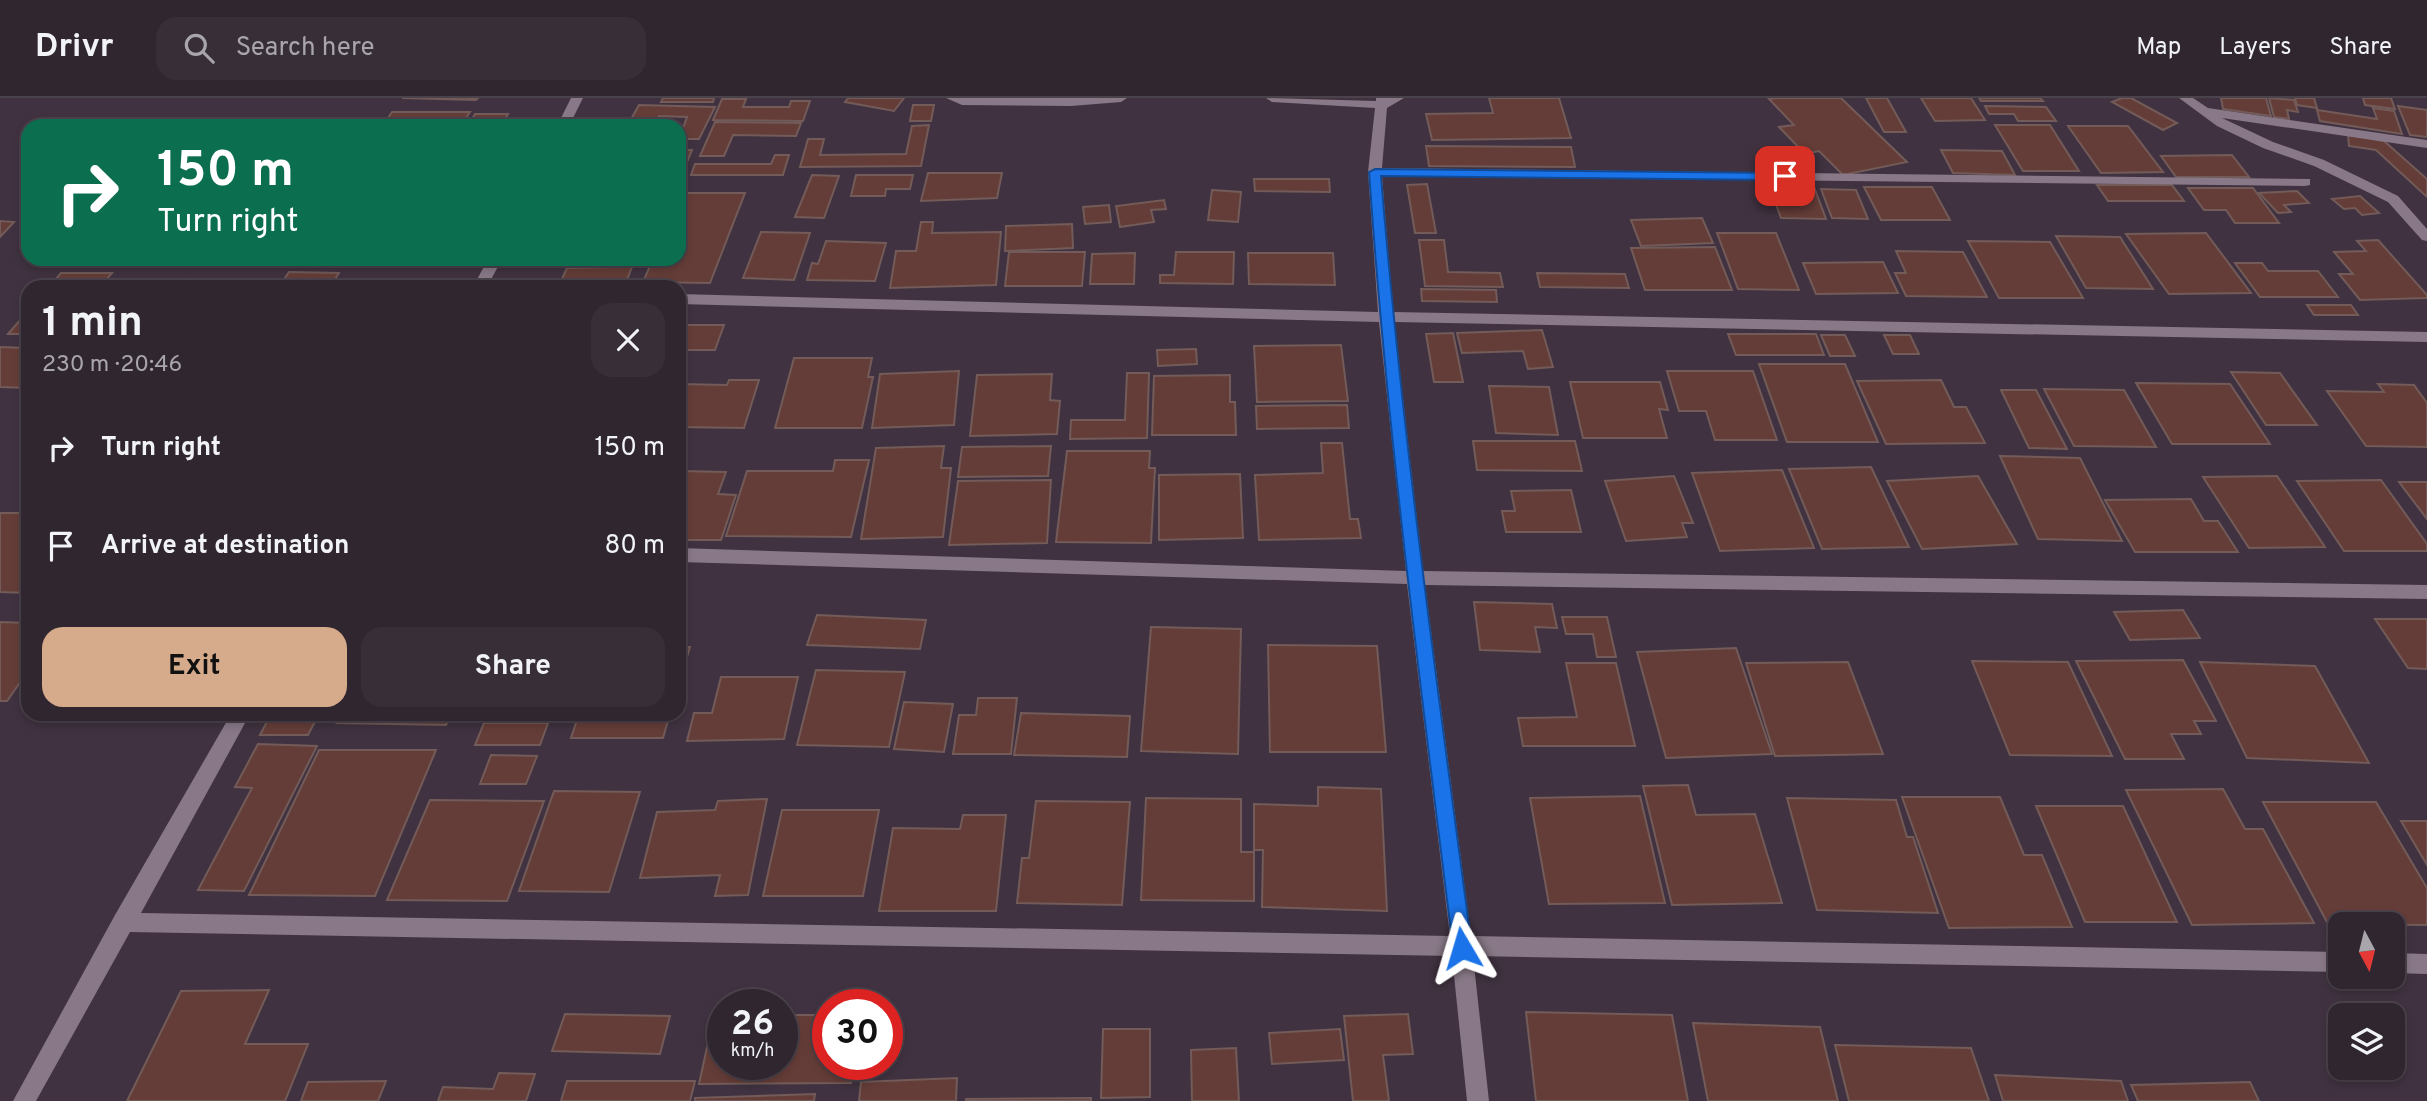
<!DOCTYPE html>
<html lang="en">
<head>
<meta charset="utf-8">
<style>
	body { margin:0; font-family:Overpass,sans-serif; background:#382e38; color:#f1f3f6; height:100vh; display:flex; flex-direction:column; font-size:26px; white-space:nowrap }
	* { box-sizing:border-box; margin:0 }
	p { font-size:23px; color:#a8a5ab }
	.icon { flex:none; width:38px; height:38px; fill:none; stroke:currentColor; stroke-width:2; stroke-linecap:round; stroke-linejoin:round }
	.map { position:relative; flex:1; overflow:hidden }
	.drawer { position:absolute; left:21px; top:182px; width:665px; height:441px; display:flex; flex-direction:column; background:#302630; border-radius:21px; box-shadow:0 4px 10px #0003,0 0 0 2px #4b434c }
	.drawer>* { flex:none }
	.hud { position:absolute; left:21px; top:21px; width:665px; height:147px; border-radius:21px; box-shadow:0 4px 10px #0003,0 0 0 2px #4b434c; background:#0b6e4f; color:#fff; overflow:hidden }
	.needle { width:46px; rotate:173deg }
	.controls { position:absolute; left:2328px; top:814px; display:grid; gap:14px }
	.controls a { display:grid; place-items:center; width:77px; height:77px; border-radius:14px; background:#302630; box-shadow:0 4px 10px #0003,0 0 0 2px #4b434c; font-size:35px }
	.speed { position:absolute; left:707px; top:891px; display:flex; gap:14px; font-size:35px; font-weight:700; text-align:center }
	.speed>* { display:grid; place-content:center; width:91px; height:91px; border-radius:50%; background:#302630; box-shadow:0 4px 10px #0003,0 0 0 2px #4b434c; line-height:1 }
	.speed small { font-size:18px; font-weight:400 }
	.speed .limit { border:10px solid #d22; background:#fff; color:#111 }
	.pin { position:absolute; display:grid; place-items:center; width:60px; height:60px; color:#fff; margin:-30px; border-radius:14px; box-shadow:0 4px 10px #0006 }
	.me { position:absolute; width:77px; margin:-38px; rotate:353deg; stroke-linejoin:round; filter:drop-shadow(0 0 5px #0008) }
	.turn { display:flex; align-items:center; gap:24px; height:147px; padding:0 21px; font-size:32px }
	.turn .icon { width:91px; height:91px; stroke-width:2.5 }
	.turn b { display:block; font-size:49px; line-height:60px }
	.round { display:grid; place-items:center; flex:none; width:74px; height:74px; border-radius:21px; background:#382e38 }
	.headline { display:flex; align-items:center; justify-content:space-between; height:119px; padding:0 21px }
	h1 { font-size:42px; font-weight:700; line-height:52px }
	.cta { display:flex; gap:14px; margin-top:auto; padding:14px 21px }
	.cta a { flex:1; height:80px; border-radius:21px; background:#d6ab8b; color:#111; font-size:28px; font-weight:700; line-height:80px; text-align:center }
	.cta a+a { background:#382e38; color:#f1f3f6 }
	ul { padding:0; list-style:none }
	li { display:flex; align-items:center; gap:21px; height:98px; padding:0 21px }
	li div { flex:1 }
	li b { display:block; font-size:26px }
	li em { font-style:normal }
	header { display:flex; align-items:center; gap:42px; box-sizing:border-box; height:98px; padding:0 35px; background:#302630; border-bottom:2px solid #4b434c }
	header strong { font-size:33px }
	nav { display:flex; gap:38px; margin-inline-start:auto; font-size:24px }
	.search { width:490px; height:63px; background:#382e38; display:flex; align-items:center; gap:18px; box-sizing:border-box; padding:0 24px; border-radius:21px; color:#a8a5ab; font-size:26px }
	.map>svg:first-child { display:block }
	.building { fill:#653d38; stroke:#725b58; stroke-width:2 }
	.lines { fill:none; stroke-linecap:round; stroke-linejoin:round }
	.minor { fill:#897988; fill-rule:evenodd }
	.route { fill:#1a73e8; stroke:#114b97; stroke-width:2 }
</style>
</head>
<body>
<header>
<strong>Drivr</strong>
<div class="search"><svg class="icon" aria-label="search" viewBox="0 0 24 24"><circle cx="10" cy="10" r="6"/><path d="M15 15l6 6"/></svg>Search here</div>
<nav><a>Map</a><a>Layers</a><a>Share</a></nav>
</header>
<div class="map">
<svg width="2427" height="1003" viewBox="0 0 2427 1003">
	<rect width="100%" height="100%" fill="#403240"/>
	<!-- building -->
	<g class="building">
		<path d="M402 0H478L476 2Z"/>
		<path d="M663 0H714L713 4H661Z"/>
		<path d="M848 0H904L894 13 845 4Z"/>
		<path d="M1489 0H1559L1571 40 1432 42 1426 16 1493 15Z"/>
		<path d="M1776 0H1841L1907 64 1843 77 1819 53 1805 56 1779 29 1794 27 1769 1Z"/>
		<path d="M1866 0H1887L1906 34H1884Z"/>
		<path d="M1921 0H1971L1985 22 1935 23Z"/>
		<path d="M1979 0H2040L2043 3H1981Z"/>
		<path d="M2122 0H2131L2177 25 2163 32 2112 4Z"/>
		<path d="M2221 0H2266L2271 18 2223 11Z"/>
		<path d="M2269 0 2294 2 2298 14 2287 12 2289 21 2274 19Z"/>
		<path d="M2295 0H2314L2317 10 2297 7Z"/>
		<path d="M2363 0H2391L2395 11 2365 7Z"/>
		<path d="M722 1H746L743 9H789L791 3H810L803 23 713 22Z"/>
		<path d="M639 7 715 9 699 41H679L687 19 659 18 656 24 630 23Z"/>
		<path d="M913 7H934L931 23H910Z"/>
		<path d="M1985 8 2046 9 2056 23H2018L2014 16H1989Z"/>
		<path d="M2398 8 2427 12V39L2410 37Z"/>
		<path d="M2373 10 2394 13 2402 36 2320 23 2317 12 2377 21Z"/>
		<path d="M392 14H470L462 26H384Z"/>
		<path d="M475 16H508L501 28H468Z"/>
		<path d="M715 24 801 25 796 38 733 37 724 58H700Z"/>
		<path d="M929 27 921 68 800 69 808 41H824L820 57 906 56 912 28Z"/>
		<path d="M1995 27H2050L2079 73H2023Z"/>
		<path d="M2068 28H2128L2163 74 2101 75Z"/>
		<path d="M2348 37 2384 43 2427 81V99L2376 52 2349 48Z"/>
		<path d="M1426 48 1571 49 1575 69 1429 68Z"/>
		<path d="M679 52H692L682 76H679Z"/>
		<path d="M1941 52 2002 53 2015 77 1953 75Z"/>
		<path d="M775 57H789L783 77H691L695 66H771Z"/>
		<path d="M2232 57 2249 79H2176L2161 58Z"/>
		<path d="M928 75H1002L997 100 921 103Z"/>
		<path d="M812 77 839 78 824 120 795 119Z"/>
		<path d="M856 77H913L910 91H886L885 98H851Z"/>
		<path d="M1254 81H1329L1330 94 1255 93Z"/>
		<path d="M1427 86 1436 135H1415L1407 87Z"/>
		<path d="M2097 87H2172L2184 103H2108Z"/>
		<path d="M1769 88 1814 89 1826 121 1781 120Z"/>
		<path d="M1864 89H1932L1950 122H1881Z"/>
		<path d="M2188 90H2253L2279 125H2235L2226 112H2204Z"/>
		<path d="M1821 91 1856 92 1868 121 1832 120Z"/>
		<path d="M1212 92 1241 94 1238 124 1208 122Z"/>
		<path d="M2297 93 2309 105 2284 107 2291 114 2278 115 2259 95Z"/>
		<path d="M682 95H745L710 185 643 184 653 161H679V101Z"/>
		<path d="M2360 98 2379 115 2362 117 2355 110 2344 111 2332 101Z"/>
		<path d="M1164 102 1166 111 1151 112 1154 124 1120 129 1116 108Z"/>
		<path d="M1109 107 1111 124 1085 126 1083 109Z"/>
		<path d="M1702 120 1713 145 1641 148 1631 122Z"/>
		<path d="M0 123 14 124 0 139Z"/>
		<path d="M921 124H933L932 135 1001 134 996 187 890 190 896 153H916Z"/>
		<path d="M1072 126 1073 150 1005 153 1006 128Z"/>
		<path d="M761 134 810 135 794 182 743 180Z"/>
		<path d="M1717 135H1776L1799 192 1738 191Z"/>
		<path d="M2206 135 2251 195 2169 196 2126 136Z"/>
		<path d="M2056 138 2120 139 2153 191 2086 190Z"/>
		<path d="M1419 142H1444L1448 174 1500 175 1503 189 1425 188Z"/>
		<path d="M2378 142 2427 197V200L2360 202 2339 176H2353L2334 154 2366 153 2357 143Z"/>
		<path d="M826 143 886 145 875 183 807 182 812 165 818 166Z"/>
		<path d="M1968 143 2050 144 2083 200H1999Z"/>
		<path d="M1715 149 1732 192H1645L1631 150Z"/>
		<path d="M1896 153 1963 154 1987 199 1906 198 1895 175H1906Z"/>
		<path d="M1009 154H1085L1082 188H1005Z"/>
		<path d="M1176 154H1234L1233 186 1160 185V177H1174Z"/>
		<path d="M1135 155 1134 186H1090L1092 156Z"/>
		<path d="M1248 155H1333L1335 187 1249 186Z"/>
		<path d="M617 161H635L627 182 561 183 567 170 614 169Z"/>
		<path d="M1883 164 1898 195 1816 196 1803 165Z"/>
		<path d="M2235 165H2262L2268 173H2318L2338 199H2260Z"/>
		<path d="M289 174 339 175 330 189H279Z"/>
		<path d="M61 175H112L100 189H49Z"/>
		<path d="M1537 175 1625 176 1629 190 1540 189Z"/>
		<path d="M186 181 201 189H172Z"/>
		<path d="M1421 191 1496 192 1497 204 1422 203Z"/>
		<path d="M2307 207H2351L2358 217H2314Z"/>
		<path d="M28 213V236H8Z"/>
		<path d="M679 227H724L715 252H679Z"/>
		<path d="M1542 232 1553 269 1528 271 1523 253 1462 255 1457 235Z"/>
		<path d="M1453 235 1463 284H1434L1426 236Z"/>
		<path d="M1728 236H1816L1824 257H1736Z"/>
		<path d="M1821 237H1845L1855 258H1830Z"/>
		<path d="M1884 237H1910L1919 256H1893Z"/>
		<path d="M1341 247 1348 303 1257 304 1254 248Z"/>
		<path d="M0 249 28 250V290L0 289Z"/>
		<path d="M1196 251 1197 266 1158 268 1157 252Z"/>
		<path d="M794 260H872L868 279H873L862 330H775Z"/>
		<path d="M1759 266H1845L1878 344H1787Z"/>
		<path d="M959 273 954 327 872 330 880 276Z"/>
		<path d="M1667 273H1753L1777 342H1715L1706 313H1679Z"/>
		<path d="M2231 274 2280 275 2317 327H2266Z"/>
		<path d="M1127 275H1149L1147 340 1070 341 1071 322H1125Z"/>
		<path d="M1052 276 1050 302 1060 303 1057 336 970 338 977 277Z"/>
		<path d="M1230 277V304H1235L1236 337H1152L1154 278Z"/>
		<path d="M729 282H759L744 330 679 329V286L727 287Z"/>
		<path d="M1941 282 1954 309H1966L1985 345 1886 346 1857 283Z"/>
		<path d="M1570 284H1660L1668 312 1659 311 1667 340H1583Z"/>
		<path d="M2136 285 2230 286 2270 346H2172Z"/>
		<path d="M2378 286 2414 287 2427 305V349L2366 348 2327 293 2384 294Z"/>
		<path d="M1489 288 1549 289 1558 337 1496 335Z"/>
		<path d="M2044 291 2124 292 2156 349 2074 348Z"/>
		<path d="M2001 292H2036L2067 351 2029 350Z"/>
		<path d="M1347 307 1349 330 1257 331 1256 308Z"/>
		<path d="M1473 343H1575L1582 373 1477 372Z"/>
		<path d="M1321 345H1342L1350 421H1358L1361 440 1259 442 1255 377 1323 375Z"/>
		<path d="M944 348 941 370H951L943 439 861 441 876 350Z"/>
		<path d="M1051 348 1048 378 958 379 962 349Z"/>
		<path d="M1067 353H1150L1149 370H1155L1151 445 1056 444Z"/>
		<path d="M2000 358 2080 360 2122 443 2038 441Z"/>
		<path d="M835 362H869L851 439 726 438 747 373H833Z"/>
		<path d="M1871 369 1909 449 1822 451 1789 371Z"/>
		<path d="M1782 372 1814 450 1720 453 1692 375Z"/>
		<path d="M679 373 726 374 718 396 736 397 721 442H679Z"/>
		<path d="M1240 376 1243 440 1159 442V377Z"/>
		<path d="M1674 378 1693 425H1682L1687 439 1626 443 1605 383Z"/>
		<path d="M1978 378 2017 446 1922 451 1887 383Z"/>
		<path d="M2277 378 2325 449 2249 450 2203 379Z"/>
		<path d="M1051 382 1047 445 949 447 958 383Z"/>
		<path d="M2381 382 2427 446V453H2344L2297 383Z"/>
		<path d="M2399 384H2427V421Z"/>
		<path d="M1571 392 1581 434H1506L1502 413H1515L1511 393Z"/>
		<path d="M2191 401 2204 423H2218L2238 454H2135L2105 402Z"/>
		<path d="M0 415H28V495L0 494Z"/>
		<path d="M1474 504 1552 506 1557 530 1535 529 1540 554 1480 552Z"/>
		<path d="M2183 512 2200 540 2130 542 2114 514Z"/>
		<path d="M817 517 926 522 920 551 807 547Z"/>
		<path d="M1562 519H1607L1616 559H1597L1593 536H1566Z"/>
		<path d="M2375 521H2427V571L2408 570Z"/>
		<path d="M0 524 28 525V573L7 603H0Z"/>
		<path d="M1151 529 1241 531 1238 656 1141 653Z"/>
		<path d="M1268 547 1377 548 1386 654H1270Z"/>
		<path d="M679 549H690L679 586Z"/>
		<path d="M1736 550 1772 656 1666 660 1637 554Z"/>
		<path d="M2183 562 2216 623H2194L2201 636H2171L2184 661H2125L2076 563Z"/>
		<path d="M1972 563 2068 564 2112 658 2010 657Z"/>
		<path d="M1848 564 1883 656 1775 658 1746 565Z"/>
		<path d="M2200 564 2315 568 2369 665 2247 660Z"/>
		<path d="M1566 565H1616L1635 648H1523L1518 620 1577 619Z"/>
		<path d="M816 572 905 574 889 649 797 647Z"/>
		<path d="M721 579H798L784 641 687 643 694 615H712Z"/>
		<path d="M978 600H1017L1011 656H953L959 617H976Z"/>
		<path d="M904 604 953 606 944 654 894 651Z"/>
		<path d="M1021 615 1130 618 1127 659 1014 657Z"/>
		<path d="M271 616H319L308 637H260Z"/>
		<path d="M342 616H451L446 627 337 625Z"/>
		<path d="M579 616H670L663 640H571Z"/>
		<path d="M484 625H548L540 647H475Z"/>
		<path d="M258 646 317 648 244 793 198 792 252 690 235 689Z"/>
		<path d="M319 652H436L375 798 249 797Z"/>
		<path d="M491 657 537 658 526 686H480Z"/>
		<path d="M1688 687 1696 717 1755 716 1782 805 1672 807 1643 688Z"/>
		<path d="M1318 689 1381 691 1387 813 1262 809 1263 752H1254V706L1318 708Z"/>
		<path d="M2223 691 2245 731H2263L2314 825 2192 827 2126 692Z"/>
		<path d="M554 693 640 694 609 794 519 793Z"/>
		<path d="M1640 698 1665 805 1549 806 1530 700Z"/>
		<path d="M1902 699H2000L2024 757H2042L2072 829 1949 830Z"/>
		<path d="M1146 700 1241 701V754H1254V803L1141 802Z"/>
		<path d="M1787 700 1896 702 1907 739H1913L1938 815 1817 812Z"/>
		<path d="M767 701 748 797 715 798 720 777 640 780 657 714 715 712 718 703Z"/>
		<path d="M430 702 544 703 507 803 387 802Z"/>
		<path d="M1036 703 1130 704 1122 807 1017 805 1022 760H1029Z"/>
		<path d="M2263 704H2376L2427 790V827L2328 826Z"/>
		<path d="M2036 708H2123L2177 824H2085Z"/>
		<path d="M782 712H879L863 798H763Z"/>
		<path d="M963 717H1006L996 813H879L893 730 960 731Z"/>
		<path d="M2401 723H2427V767Z"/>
		<path d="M269 892 245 946H308L285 1003H127L181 893Z"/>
		<path d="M1526 914 1672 917 1688 1003H1536Z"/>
		<path d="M565 916 670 918 660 956 552 953Z"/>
		<path d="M1408 916 1413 956 1383 957 1389 1003H1353L1344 918Z"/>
		<path d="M714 917H723V966H782V917H828V966H854L851 985 699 986Z"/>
		<path d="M1693 925 1820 929 1838 1003H1708Z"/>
		<path d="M1103 931H1150V999L1101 1000Z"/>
		<path d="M1340 931 1344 962 1272 966 1269 935Z"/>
		<path d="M1835 947 1971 950 1989 1003H1849Z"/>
		<path d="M1236 950 1239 1003H1192L1191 952Z"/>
		<path d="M499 975 535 976 526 1003H438L443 989 493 991Z"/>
		<path d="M1995 977 2121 983 2128 1003H2003Z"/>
		<path d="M957 980 956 1003H859L861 984Z"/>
		<path d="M386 983 378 1003H301L308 984Z"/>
		<path d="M567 983H695L690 1003H561Z"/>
		<path d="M2250 984 2259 1003H2138L2131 987Z"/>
		<path d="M815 996 814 1003H695V1000Z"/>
		<path d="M1091 1000V1003H966V1001Z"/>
	</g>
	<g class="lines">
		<!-- minor -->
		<g class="minor">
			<path d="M571 0H583L569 28H557Z"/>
			<path d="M946 0H1127L1121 4 1071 8 962 7Z"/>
			<path d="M1266 0 1376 3V0H1404L1387 10 1382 70 2310 81V87L2305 88 1382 78 1393 214 2427 234V244L1394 224 1423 473 2427 487V501L1425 487 1471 838 2340 854V874L1473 858 1489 1003H1467L1452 858 130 834 36 1003H13L115 817 231 616H250L141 815 1450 838 1407 486 679 464V450L1406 473 1379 224 679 206V196L1378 214 1368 74 1375 10 1272 4Z"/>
			<path d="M2179 0H2193L2208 10 2427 42V50L2222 20 2273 44 2324 62 2398 98 2427 131V143L2422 142 2388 104 2314 68 2263 50 2217 28Z"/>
			<path d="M488 161H502L487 189H473Z"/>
			<path d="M2392 855 2427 856V876L2392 875Z"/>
		</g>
	</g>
	<!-- route -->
	<path class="route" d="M1375 71 1785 75 1791 78 1785 82 1381 78C1402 336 1438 593 1472 850L1469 857 1462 859 1455 857 1453 850C1421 592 1387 334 1369 74Z"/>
</svg>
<div class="controls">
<a><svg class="needle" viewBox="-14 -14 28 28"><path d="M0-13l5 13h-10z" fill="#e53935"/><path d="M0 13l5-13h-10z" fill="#a8a5ab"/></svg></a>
<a><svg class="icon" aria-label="layers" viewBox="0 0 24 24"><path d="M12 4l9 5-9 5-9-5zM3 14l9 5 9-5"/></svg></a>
</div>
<div class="speed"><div>26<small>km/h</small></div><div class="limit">30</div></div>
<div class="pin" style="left:1785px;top:78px;background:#d93025"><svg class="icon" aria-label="arrive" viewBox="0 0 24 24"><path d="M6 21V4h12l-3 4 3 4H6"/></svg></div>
<svg class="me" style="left:1462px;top:850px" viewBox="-20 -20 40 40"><path d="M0-17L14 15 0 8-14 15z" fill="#1a73e8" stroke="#fff" stroke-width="4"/></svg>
<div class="hud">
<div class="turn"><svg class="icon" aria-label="right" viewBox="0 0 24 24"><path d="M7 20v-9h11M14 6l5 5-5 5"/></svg><div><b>150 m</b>Turn right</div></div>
</div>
<section class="drawer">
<div class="headline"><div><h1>1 min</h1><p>230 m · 20:46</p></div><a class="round"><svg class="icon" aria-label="close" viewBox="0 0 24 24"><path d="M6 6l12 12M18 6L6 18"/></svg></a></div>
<ul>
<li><svg class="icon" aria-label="right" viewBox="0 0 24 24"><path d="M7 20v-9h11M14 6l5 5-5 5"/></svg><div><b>Turn right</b></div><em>150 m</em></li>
<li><svg class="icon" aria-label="arrive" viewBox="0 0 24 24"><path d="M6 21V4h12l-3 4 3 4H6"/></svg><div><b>Arrive at destination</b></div><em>80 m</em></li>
</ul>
<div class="cta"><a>Exit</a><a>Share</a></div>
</section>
</div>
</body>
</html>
